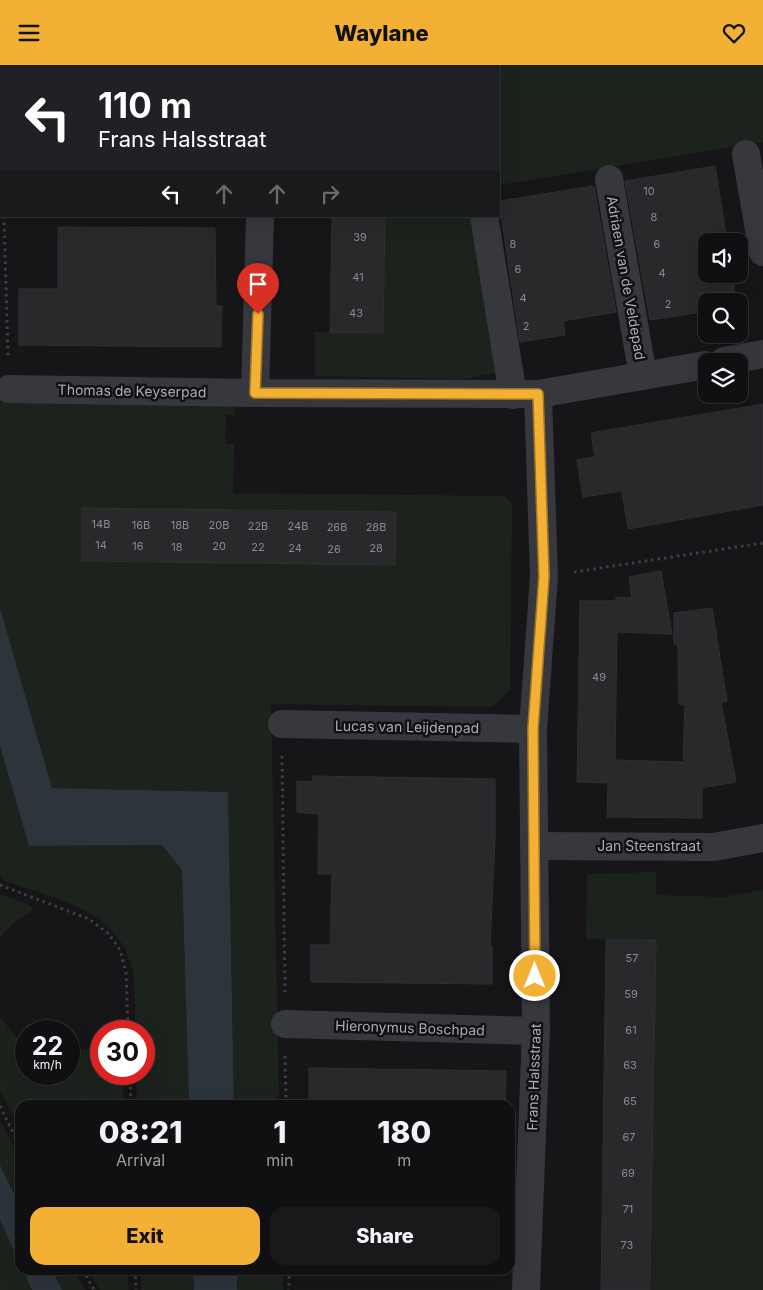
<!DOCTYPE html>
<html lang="en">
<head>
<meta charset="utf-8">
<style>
	body { margin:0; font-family:Inter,sans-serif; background:#19191b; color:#f1f3f6; height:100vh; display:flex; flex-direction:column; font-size:19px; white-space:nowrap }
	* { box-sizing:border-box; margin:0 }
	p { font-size:16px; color:#9c9d9f }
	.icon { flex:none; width:28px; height:28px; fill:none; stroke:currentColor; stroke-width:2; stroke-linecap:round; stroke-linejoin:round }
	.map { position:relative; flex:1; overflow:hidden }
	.sheet { position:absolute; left:15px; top:1035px; width:500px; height:175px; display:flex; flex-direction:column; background:#101012; border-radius:15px; box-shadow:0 5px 20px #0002,0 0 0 1px #303032 }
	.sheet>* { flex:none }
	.top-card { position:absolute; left:0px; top:0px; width:500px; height:152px; box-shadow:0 5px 20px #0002,0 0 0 1px #303032; background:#202124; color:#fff; overflow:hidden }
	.buttons { position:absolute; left:698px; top:168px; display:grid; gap:10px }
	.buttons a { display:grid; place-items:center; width:50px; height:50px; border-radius:10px; background:#101012; box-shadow:0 5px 20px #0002,0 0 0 1px #303032; font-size:25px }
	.speed { position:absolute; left:15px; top:955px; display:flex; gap:10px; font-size:25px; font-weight:700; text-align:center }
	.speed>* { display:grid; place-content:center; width:65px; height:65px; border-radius:50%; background:#101012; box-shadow:0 5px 20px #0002,0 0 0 1px #303032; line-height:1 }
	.speed small { font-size:12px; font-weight:400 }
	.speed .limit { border:8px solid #d22; background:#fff; color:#111 }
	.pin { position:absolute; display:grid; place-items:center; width:42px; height:42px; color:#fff; margin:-51px -21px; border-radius:50% 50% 50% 0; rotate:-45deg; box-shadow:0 0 5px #0007 }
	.pin .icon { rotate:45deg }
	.me { position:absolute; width:55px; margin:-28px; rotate:0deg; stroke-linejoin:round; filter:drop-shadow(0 0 4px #0008) }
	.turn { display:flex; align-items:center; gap:18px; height:105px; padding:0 15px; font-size:22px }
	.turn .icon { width:65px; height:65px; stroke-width:2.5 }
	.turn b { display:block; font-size:35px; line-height:42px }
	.lanes { display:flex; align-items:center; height:48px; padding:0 15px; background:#0003; justify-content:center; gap:25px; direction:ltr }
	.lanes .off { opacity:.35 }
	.eta { display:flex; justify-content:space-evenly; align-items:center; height:85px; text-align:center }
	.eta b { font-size:30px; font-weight:800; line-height:35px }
	.button { display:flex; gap:10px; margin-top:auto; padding:10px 15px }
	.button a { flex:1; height:58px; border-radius:15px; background:#f2b134; color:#111; font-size:20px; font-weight:800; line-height:58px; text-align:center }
	.button a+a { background:#19191b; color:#f1f3f6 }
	header { display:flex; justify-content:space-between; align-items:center; height:65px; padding:0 15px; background:#f2b134; color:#111; font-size:22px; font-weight:800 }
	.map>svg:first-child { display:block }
	.green { fill:#1c231d }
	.water { fill:#2c353c }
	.building { fill:#29292c; stroke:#303034 }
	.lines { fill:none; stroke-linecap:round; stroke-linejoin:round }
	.path { stroke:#3d3f44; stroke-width:3; stroke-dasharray:2.5 4; stroke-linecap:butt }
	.minor { stroke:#37383d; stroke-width:28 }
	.route-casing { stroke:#9d7322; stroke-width:12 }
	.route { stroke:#f2b134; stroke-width:9 }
	.labels { text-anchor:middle; stroke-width:5; stroke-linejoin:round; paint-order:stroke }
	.number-label { font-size:11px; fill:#888b94 }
	.street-label { font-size:14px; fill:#a8adb8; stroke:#111113 }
</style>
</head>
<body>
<header><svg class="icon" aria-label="menu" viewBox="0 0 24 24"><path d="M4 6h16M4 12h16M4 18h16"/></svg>Waylane<svg class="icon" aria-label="heart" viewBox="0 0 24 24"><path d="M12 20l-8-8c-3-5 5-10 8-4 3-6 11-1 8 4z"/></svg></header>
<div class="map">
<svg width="763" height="1225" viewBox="0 0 763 1225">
	<rect width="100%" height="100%" fill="#161618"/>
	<!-- green -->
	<g class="green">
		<path d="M387 0H763V77L499 120V1Z"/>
		<path d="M385 151H476L501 307 465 314 315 311V267L383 268Z"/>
		<path d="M0 326 236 330 235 350H226L225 379H234L233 428 505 431 512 439 510 625 492 642 271 639 279 1040H234L228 727 52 723 0 543Z"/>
		<path d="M0 681 29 781 162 780 182 805 189 1040H137L136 1009H144V966H135C135 948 136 927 133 909 123 845 57 835 5 816L0 811Z"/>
		<path d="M656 807V830L722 832 763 825V1225H651L656 875 586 874 587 809Z"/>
		<path d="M0 829 30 840 33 845C21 853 7 861 0 874Z"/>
		<path d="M0 952 16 972 26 977V1009H69V988L90 983 101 976V1009H123V1040H20V1065L0 1025Z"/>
		<path d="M0 1055 20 1095V1141L0 1100Z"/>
		<path d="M0 1155 20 1199V1205H23L32 1225H0Z"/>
		<path d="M52 1205H74L85 1225H62Z"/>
		<path d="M88 1205H127L128 1225H100Z"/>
		<path d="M141 1205H193L194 1225H141Z"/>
		<rect x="237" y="1205" width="46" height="20"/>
	</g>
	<!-- water -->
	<g class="water">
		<path d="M0 543 52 723 228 727 234 1040H189L182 805 162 780 29 781 0 681Z"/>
		<path d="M0 1100 20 1141V1199L0 1155Z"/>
		<path d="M23 1205H52L62 1225H32Z"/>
		<path d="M193 1205H237V1225H194Z"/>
	</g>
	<!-- building -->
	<g class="building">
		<path d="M715 101 727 176H706V209H732L735 227 701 234 703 247 650 255 625 116Z"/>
		<path d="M594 121 616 247 563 256 565 270 520 277 499 136Z"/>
		<path d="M332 151H385L383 268 330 267Z"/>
		<path d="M58 162 215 163 216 241H222L221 282 19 280V224H58Z"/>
		<path d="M763 339V440L628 464 622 426 583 432 577 395 595 392 591 368Z"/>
		<path d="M82 443 396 447 395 500 82 496Z"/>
		<path d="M661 506 672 569 617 567 615 695 683 697 685 639H679L678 580 674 579V548L712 543 727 636 721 637 736 717 702 723V753L607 752 608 718 577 717 580 536H616V532L632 533 629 512Z"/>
		<path d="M313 711 495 714V775L490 882H492V919L311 917V880H330L332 809H318L319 749 297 747V716L313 717Z"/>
		<path d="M606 875H656L650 1225H601Z"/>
		<path d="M309 1003 506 1006 505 1040H309Z"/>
	</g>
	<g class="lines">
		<!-- path -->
		<g class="path">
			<path d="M1 0V6"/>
			<path d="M0 84H1"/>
			<path d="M4 151 8 293"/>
			<path d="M574 507 763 478"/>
			<path d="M282 691 285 927"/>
			<path d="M0 820 89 854 109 869 120 885 126 908 128 966"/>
			<path d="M285 991 286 1040"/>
			<path d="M130 1009 131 1040"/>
			<path d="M0 1041 20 1082"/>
			<path d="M83 1205 94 1225"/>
			<path d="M135 1205 136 1225"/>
			<path d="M289 1205V1225"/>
		</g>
		<!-- minor -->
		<g class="minor">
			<path d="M265 1V0"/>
			<path d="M746 89 763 187"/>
			<path d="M609 114 643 311"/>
			<path d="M260 151 255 328 538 329 544 512 533 664 536 966 526 1225"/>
			<path d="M484 151 513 330"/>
			<path d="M724 296 763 289"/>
			<path d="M9 324 255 328"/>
			<path d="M538 329 706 300"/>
			<path d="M282 659 533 664"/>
			<path d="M534 781 714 782 763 773"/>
			<path d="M285 959 536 966"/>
		</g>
	</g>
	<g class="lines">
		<defs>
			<path id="route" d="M258 249 255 328 538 329 544 512 533 664 535 911"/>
		</defs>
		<!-- route casing -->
		<use href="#route" class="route-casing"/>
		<!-- route -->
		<use href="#route" class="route"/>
	</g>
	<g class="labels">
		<!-- number labels -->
		<g class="number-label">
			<text x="649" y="130">10</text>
			<text x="654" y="156">8</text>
			<text x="360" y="176">39</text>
			<text x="513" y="183">8</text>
			<text x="657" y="183">6</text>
			<text x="518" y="208">6</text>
			<text x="662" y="212">4</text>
			<text x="358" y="216">41</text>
			<text x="523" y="237">4</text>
			<text x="668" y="243">2</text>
			<text x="356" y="252">43</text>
			<text x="526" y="265">2</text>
			<text x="101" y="463">14B</text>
			<text x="141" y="464">16B</text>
			<text x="180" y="464">18B</text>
			<text x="219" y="464">20B</text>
			<text x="258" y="465">22B</text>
			<text x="298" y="465">24B</text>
			<text x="337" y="466">26B</text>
			<text x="376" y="466">28B</text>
			<text x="101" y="484">14</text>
			<text x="138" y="485">16</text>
			<text x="219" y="485">20</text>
			<text x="177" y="486">18</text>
			<text x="258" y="486">22</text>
			<text x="295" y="487">24</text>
			<text x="376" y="487">28</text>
			<text x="334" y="488">26</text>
			<text x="599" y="616">49</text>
			<text x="632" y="897">57</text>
			<text x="631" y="933">59</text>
			<text x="631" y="969">61</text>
			<text x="630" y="1004">63</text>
			<text x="630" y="1040">65</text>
			<text x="629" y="1076">67</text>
			<text x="628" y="1112">69</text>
			<text x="628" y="1148">71</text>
			<text x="627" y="1184">73</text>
		</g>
		<!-- street labels -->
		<g class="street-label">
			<text transform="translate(626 213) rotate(80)" y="5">Adriaen van de Veldepad</text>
			<text transform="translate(132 326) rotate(1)" y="5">Thomas de Keyserpad</text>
			<text transform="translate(407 662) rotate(1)" y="5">Lucas van Leijdenpad</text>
			<text x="649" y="786">Jan Steenstraat</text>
			<text transform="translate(410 963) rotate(2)" y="5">Hieronymus Boschpad</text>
			<text transform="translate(534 1012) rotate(-88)" y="5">Frans Halsstraat</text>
		</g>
	</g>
</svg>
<div class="buttons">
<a><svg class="icon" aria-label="sound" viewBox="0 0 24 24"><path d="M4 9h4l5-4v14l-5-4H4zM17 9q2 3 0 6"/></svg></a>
<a><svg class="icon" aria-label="search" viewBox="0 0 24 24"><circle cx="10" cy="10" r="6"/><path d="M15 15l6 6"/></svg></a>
<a><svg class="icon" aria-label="layers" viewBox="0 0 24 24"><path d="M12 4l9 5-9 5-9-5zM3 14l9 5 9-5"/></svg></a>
</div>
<div class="speed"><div>22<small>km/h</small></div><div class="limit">30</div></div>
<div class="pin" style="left:258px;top:249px;background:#d93025"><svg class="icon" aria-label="arrive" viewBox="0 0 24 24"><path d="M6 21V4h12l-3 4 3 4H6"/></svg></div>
<svg class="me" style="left:535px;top:911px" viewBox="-20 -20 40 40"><circle r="17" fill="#f2b134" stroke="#fff" stroke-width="3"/><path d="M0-11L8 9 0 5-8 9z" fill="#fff"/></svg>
<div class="top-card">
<div class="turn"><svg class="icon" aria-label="left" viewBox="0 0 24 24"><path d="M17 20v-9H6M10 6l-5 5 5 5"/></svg><div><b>110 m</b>Frans Halsstraat</div></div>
<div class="lanes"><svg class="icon" aria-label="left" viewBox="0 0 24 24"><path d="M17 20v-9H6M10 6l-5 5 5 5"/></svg><svg class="icon off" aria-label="ahead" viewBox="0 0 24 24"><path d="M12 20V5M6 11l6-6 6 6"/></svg><svg class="icon off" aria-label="ahead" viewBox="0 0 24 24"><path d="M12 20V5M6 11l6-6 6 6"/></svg><svg class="icon off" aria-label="right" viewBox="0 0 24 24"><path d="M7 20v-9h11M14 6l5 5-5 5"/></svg></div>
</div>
<section class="sheet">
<div class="eta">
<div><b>08:21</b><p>Arrival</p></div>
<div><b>1</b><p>min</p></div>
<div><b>180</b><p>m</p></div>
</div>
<div class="button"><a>Exit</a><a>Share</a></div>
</section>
</div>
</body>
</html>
